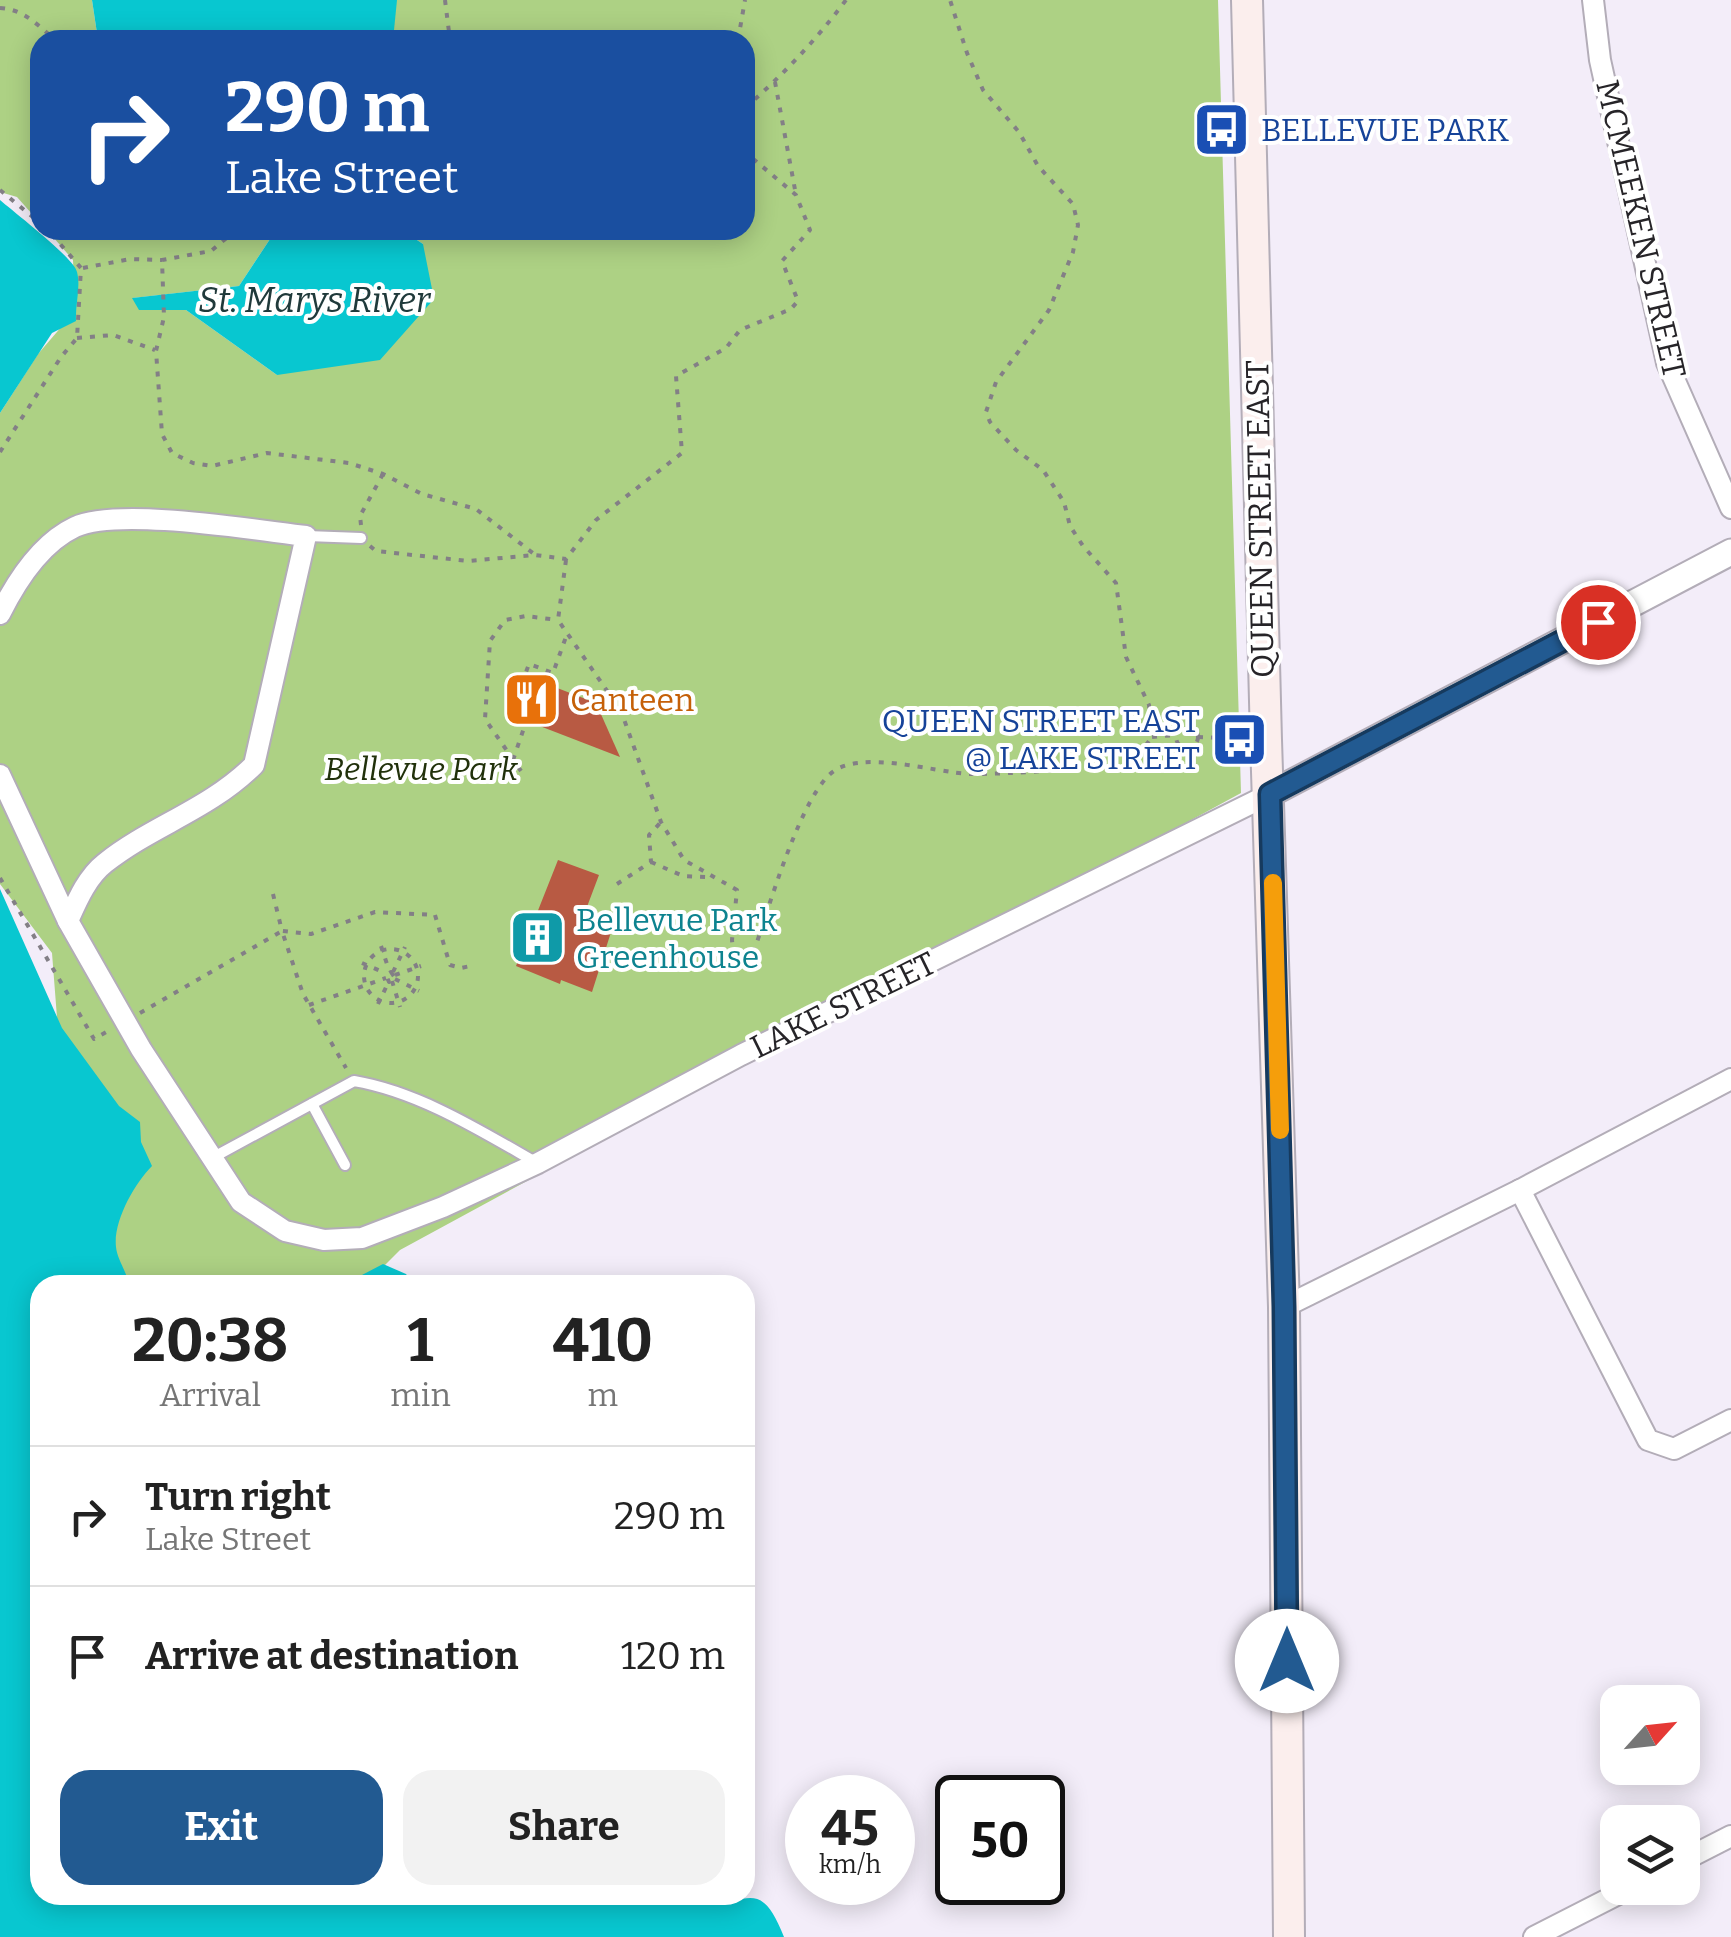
<!DOCTYPE html>
<html lang="en">
<head>
<meta charset="utf-8">
<style>
	body { margin:0; font-family:Bitter,serif; background:#f2f2f2; color:#222; height:100vh; display:flex; flex-direction:column; font-size:38px; white-space:nowrap }
	* { box-sizing:border-box; margin:0 }
	p { font-size:32px; color:#767676 }
	.icon { flex:none; width:55px; height:55px; fill:none; stroke:currentColor; stroke-width:2; stroke-linecap:round; stroke-linejoin:round }
	.map { position:relative; flex:1; overflow:hidden }
	.sheet { position:absolute; left:30px; top:1275px; width:725px; height:630px; display:flex; flex-direction:column; background:#fff; border-radius:30px; box-shadow:0 5px 25px #0003 }
	.sheet>* { flex:none }
	.hud { position:absolute; left:30px; top:30px; width:725px; height:210px; border-radius:30px; box-shadow:0 5px 25px #0003; background:#1a4fa0; color:#fff; overflow:hidden }
	.needle { width:65px; rotate:63deg }
	.buttons { position:absolute; left:1600px; top:1685px; display:grid; gap:20px }
	.buttons a { display:grid; place-items:center; width:100px; height:100px; border-radius:20px; background:#fff; box-shadow:0 5px 25px #0003; font-size:50px }
	.speed { position:absolute; left:785px; top:1775px; display:flex; gap:20px; font-size:50px; font-weight:700; text-align:center }
	.speed>* { display:grid; place-content:center; width:130px; height:130px; border-radius:50%; background:#fff; box-shadow:0 5px 25px #0003; line-height:1 }
	.speed small { font-size:25px; font-weight:400 }
	.speed .limit { border:5px solid #111; border-radius:15px; background:#fff; color:#111 }
	.pin { position:absolute; display:grid; place-items:center; width:85px; height:85px; color:#fff; margin:-42px; border:5px solid #fff; border-radius:50%; box-shadow:0 2px 10px #0007 }
	.me { position:absolute; width:110px; margin:-55px; rotate:0deg; stroke-linejoin:round; filter:drop-shadow(0 0 8px #0008) }
	.turn { display:flex; align-items:center; gap:35px; height:210px; padding:0 30px; font-size:45px }
	.turn .icon { width:130px; height:130px; stroke-width:2.5 }
	.turn b { display:block; font-size:70px; line-height:85px }
	.eta { display:flex; justify-content:space-evenly; align-items:center; height:170px; text-align:center }
	.eta b { font-size:60px; font-weight:700; line-height:70px }
	.action { display:flex; gap:20px; margin-top:auto; padding:20px 30px }
	.action a { flex:1; height:115px; border-radius:30px; background:#225a91; color:#fff; font-size:40px; font-weight:700; line-height:115px; text-align:center }
	.action a+a { background:#f2f2f2; color:#222 }
	ul { padding:0; list-style:none }
	li { display:flex; align-items:center; gap:30px; height:140px; padding:0 30px; border-top:2px solid #e0e0e0 }
	li div { flex:1 }
	li b { display:block; font-size:38px }
	li em { font-style:normal }
	.map>svg:first-child { display:block }
	.green { fill:#add184 }
	.water { fill:#08c7d0 }
	.building { fill:#b85a43 }
	.lines { fill:none; stroke-linecap:round; stroke-linejoin:round }
	.service-casing { stroke:#b3adb8; stroke-width:14 }
	.minor-casing { stroke:#b3adb8; stroke-width:24 }
	.tertiary-casing { stroke:#b3adb8; stroke-width:29 }
	.secondary-casing { stroke:#b3adb8; stroke-width:34 }
	.path { stroke:#837f86; stroke-width:4; stroke-dasharray:5 8; stroke-linecap:butt }
	.service { stroke:#fff; stroke-width:10 }
	.minor { stroke:#fff; stroke-width:20 }
	.tertiary { stroke:#fff; stroke-width:25 }
	.secondary { stroke:#fbeeed; stroke-width:30 }
	.route-casing { stroke:#163a5e; stroke-width:25 }
	.route { stroke:#225a91; stroke-width:18 }
	.slow { stroke:#f59e0b; stroke-width:18 }
	.labels { text-anchor:middle; stroke-width:8; stroke-linejoin:round; paint-order:stroke }
	.transit-label { font-size:32px; fill:#164399; stroke:#fff; text-anchor:start }
	.street-label { font-size:32px; fill:#262428; stroke:#fff }
	.food-label { font-size:32px; fill:#c56008; stroke:#fff; text-anchor:start }
	.park-label { font-size:32px; font-style:italic; fill:#21310b; stroke:#fff }
	.culture-label { font-size:32px; fill:#0d838f; stroke:#fff; text-anchor:start }
	.water-label { font-size:35px; font-style:italic; fill:#203a3b; stroke:#fff }
</style>
</head>
<body>
<div class="map">
<svg width="1731" height="1937" viewBox="0 0 1731 1937">
	<rect width="100%" height="100%" fill="#f3edf9"/>
	<!-- green -->
	<g class="green">
		<path d="M0 0H92L98 40H40V223L17 197 0 192Z"/>
		<path d="M387 0H1218L1241 793 400 1250 379 1271 384 1285H116L62 1082 52 953 0 884V413L38 354 75 311 73 260 47 230H276L239 286 133 298 186 310 277 375 423 244 402 230H745V40H382Z"/>
	</g>
	<!-- water -->
	<g class="water">
		<path d="M92 0H397L393 40H98Z"/>
		<path d="M0 200C15 213 74 258 77 272 81 287 75 305 76 321L52 333 0 413Z"/>
		<path d="M276 230H402L423 244 434 299 380 360 277 375 186 310H139L132 298 239 286Z"/>
		<path d="M0 889 62 1028 119 1106 140 1122 141 1142 152 1166C135 1183 113 1221 116 1247 117 1259 127 1272 129 1285H40V1895H696L700 1902C746 1909 759 1873 784 1937H0Z"/>
		<path d="M383 1264 406 1274 414 1285H354L362 1275Z"/>
	</g>
	<!-- building -->
	<g class="building">
		<path d="M534 679 596 703 620 757 519 718Z"/>
		<path d="M558 860 599 875 582 920 612 929 592 992 561 980 560 984 516 966Z"/>
	</g>
	<g class="lines">
		<defs>
			<g id="service">
				<path d="M307 536 361 538"/>
				<path d="M312 1104 345 1165"/>
				<path d="M212 1158 354 1081C419 1092 481 1131 537 1163"/>
			</g>
			<g id="minor">
				<path d="M1593 0 1600 60 1667 363 1731 508"/>
				<path d="M0 614C16 582 41 543 75 527 118 507 254 530 306 536L254 765C207 811 153 825 105 863 87 877 77 901 68 921"/>
				<path d="M0 775 68 921 141 1049 241 1202 285 1231 324 1240 362 1238 443 1207 538 1163 741 1055 1270 794"/>
				<path d="M1520 1190 1648 1440 1674 1449 1731 1420"/>
				<path d="M1284 1307 1520 1190 1731 1079"/>
				<path d="M1682 1861 1731 1836"/>
				<path d="M1534 1937 1630 1888"/>
			</g>
			<path id="tertiary" d="M1270 794 1731 552"/>
			<path id="secondary" d="M1247 0 1266 740 1284 1307 1289 1937"/>
		</defs>
		<!-- service casing -->
		<use href="#service" class="service-casing"/>
		<!-- minor casing -->
		<use href="#minor" class="minor-casing"/>
		<!-- tertiary casing -->
		<use href="#tertiary" class="tertiary-casing"/>
		<!-- secondary casing -->
		<use href="#secondary" class="secondary-casing"/>
		<!-- path -->
		<g class="path">
			<path d="M445 0 450 40"/>
			<path d="M0 8C23 9 38 25 55 40"/>
			<path d="M738 40 745 0"/>
			<path d="M775 82 796 195"/>
			<path d="M745 108C783 75 816 40 846 0"/>
			<path d="M0 190 40 223"/>
			<path d="M236 230 211 251 162 260 164 317 156 351 162 434 172 453 193 463 212 466 267 453 349 463 383 474 422 494 476 509 534 554"/>
			<path d="M83 268 130 259 162 260"/>
			<path d="M77 338 113 335 155 350"/>
			<path d="M0 452 61 357 77 338 81 268 48 230"/>
			<path d="M361 525 360 516 383 474"/>
			<path d="M370 546 376 551 468 561 535 555 566 559 596 520 682 453 676 376 726 348 740 330 791 309 798 301 782 261 810 230 796 195 745 152"/>
			<path d="M566 560 558 620 621 711 661 822 684 860 737 890 732 940 735 970"/>
			<circle cx="1187" cy="737" r="11"/>
			<path d="M1152 737 1175 735"/>
			<path d="M1198 737 1244 739"/>
			<path d="M513 760 525 725 509 718 529 664 553 673 567 634"/>
			<path d="M521 771 485 719 490 641 505 620 526 616 558 620"/>
			<path d="M651 862 683 876 707 877"/>
			<path d="M0 878 94 1039 110 1030"/>
			<path d="M617 884 651 862 649 835 661 822"/>
			<path d="M273 894 282 931 311 934 375 912 435 915 450 965 461 968 475 965"/>
			<path d="M381 946 389 970"/>
			<circle cx="391" cy="976" r="27"/>
			<path d="M362 963 385 973"/>
			<path d="M735 970 752 957C768 911 797 807 829 775 857 747 935 773 971 774 1007 774 1109 770 1137 753 1143 750 1148 742 1152 737L1149 705 1126 657 1116 583 1083 546 1070 526 1064 502 1043 470 1016 450 990 422 986 412 996 382 1049 310 1073 252 1078 225 1073 204 1038 166 1019 132 983 90 967 53 950 0"/>
			<path d="M391 972 395 978 389 982 386 975Z"/>
			<path d="M393 972 405 947"/>
			<path d="M395 975 421 966"/>
			<path d="M395 979 419 991"/>
			<path d="M392 981 400 1007"/>
			<path d="M378 1004 389 981"/>
			<path d="M309 1005 386 978"/>
			<path d="M140 1013 282 931 303 994 346 1068"/>
		</g>
		<!-- service -->
		<use href="#service" class="service"/>
		<!-- minor -->
		<use href="#minor" class="minor"/>
		<!-- tertiary -->
		<use href="#tertiary" class="tertiary"/>
		<!-- secondary -->
		<use href="#secondary" class="secondary"/>
	</g>
	<g class="lines">
		<defs>
			<path id="route" d="M1287 1661 1284 1307 1270 794 1598 622"/>
		</defs>
		<!-- route casing -->
		<use href="#route" class="route-casing"/>
		<!-- route -->
		<use href="#route" class="route"/>
		<!-- slow -->
		<path class="slow" d="M1273 883 1280 1130"/>
	</g>
	<!-- icons -->
	<defs>
		<symbol id="bus-square" viewBox="-11 -11 22 22"><rect x="-9" y="-9" width="18" height="18" rx="4" fill="#1a4fb4" stroke="#fff"/><path d="M-5-6H5V4H4V6H2V4H-2V6H-4V4H-5ZM-3.5-4V0h7V-4ZM-3.5 1.2v1.5H-2V1.2ZM2 1.2v1.5H3.5V1.2Z" fill="#fff"/></symbol>
		<symbol id="restaurant-square" viewBox="-11 -11 22 22"><rect x="-9" y="-9" width="18" height="18" rx="4" fill="#e8710a" stroke="#fff"/><path d="M-5-6h1v4h1v-4h1v4h1v-4h1v5L-1.5 .5V6h-2V.5L-5-1ZM5-6V6H3V1.5H1.5Q1.5-4 5-6Z" fill="#fff"/></symbol>
		<symbol id="building-square" viewBox="-11 -11 22 22"><rect x="-9" y="-9" width="18" height="18" rx="4" fill="#0f9aa8" stroke="#fff"/><path d="M-4-6H4V6H1V3H-1V6H-4ZM-2.5-4.3h1.7v1.8h-1.7ZM.8-4.3h1.7v1.8H.8ZM-2.5-1h1.7V.8h-1.7ZM.8-1h1.7V.8H.8Z" fill="#fff"/></symbol>
	</defs>
	<g fill-rule="evenodd">
		<use href="#bus-square" x="1190" y="98" width="63" height="63"/>
		<use href="#restaurant-square" x="500" y="668" width="63" height="63"/>
		<use href="#bus-square" x="1208" y="708" width="63" height="63"/>
		<use href="#building-square" x="506" y="906" width="63" height="63"/>
	</g>
	<g class="labels">
		<!-- transit labels -->
		<g class="transit-label">
			<text x="1261" y="141">BELLEVUE PARK</text>
			<text x="1200" y="732" text-anchor="end">QUEEN STREET EAST<tspan x="1200" dy="37">@ LAKE STREET</tspan></text>
		</g>
		<!-- street labels -->
		<g class="street-label">
			<text transform="translate(1641 229) rotate(77)" y="11">MCMEEKEN STREET</text>
			<text transform="translate(1260 519) rotate(-91)" y="11">QUEEN STREET EAST</text>
			<text transform="translate(843 1005) rotate(-26)" y="11">LAKE STREET</text>
		</g>
		<!-- food labels -->
		<g class="food-label">
			<text x="570" y="711">Canteen</text>
		</g>
		<!-- park labels -->
		<g class="park-label">
			<text x="421" y="780">Bellevue Park</text>
		</g>
		<!-- culture labels -->
		<g class="culture-label">
			<text x="576" y="931">Bellevue Park<tspan x="576" dy="37">Greenhouse</tspan></text>
		</g>
		<!-- water labels -->
		<g class="water-label">
			<text x="314" y="312">St. Marys River</text>
		</g>
	</g>
</svg>
<div class="buttons">
<a><svg class="needle" viewBox="-14 -14 28 28"><path d="M0-13l5 13h-10z" fill="#e53935"/><path d="M0 13l5-13h-10z" fill="#767676"/></svg></a>
<a><svg class="icon" aria-label="layers" viewBox="0 0 24 24"><path d="M12 4l9 5-9 5-9-5zM3 14l9 5 9-5"/></svg></a>
</div>
<div class="speed"><div>45<small>km/h</small></div><div class="limit">50</div></div>
<div class="pin" style="left:1598px;top:622px;background:#d93025"><svg class="icon" aria-label="arrive" viewBox="0 0 24 24"><path d="M6 21V4h12l-3 4 3 4H6"/></svg></div>
<svg class="me" style="left:1287px;top:1661px" viewBox="-20 -20 40 40"><circle r="19" fill="#fff"/><path d="M0-13L10 11 0 6-10 11z" fill="#225a91"/></svg>
<div class="hud">
<div class="turn"><svg class="icon" aria-label="right" viewBox="0 0 24 24"><path d="M7 20v-9h11M14 6l5 5-5 5"/></svg><div><b>290 m</b>Lake Street</div></div>
</div>
<section class="sheet">
<div class="eta">
<div><b>20:38</b><p>Arrival</p></div>
<div><b>1</b><p>min</p></div>
<div><b>410</b><p>m</p></div>
</div>
<ul>
<li><svg class="icon" aria-label="right" viewBox="0 0 24 24"><path d="M7 20v-9h11M14 6l5 5-5 5"/></svg><div><b>Turn right</b><p>Lake Street</p></div><em>290 m</em></li>
<li><svg class="icon" aria-label="arrive" viewBox="0 0 24 24"><path d="M6 21V4h12l-3 4 3 4H6"/></svg><div><b>Arrive at destination</b></div><em>120 m</em></li>
</ul>
<div class="action"><a>Exit</a><a>Share</a></div>
</section>
</div>
</body>
</html>
